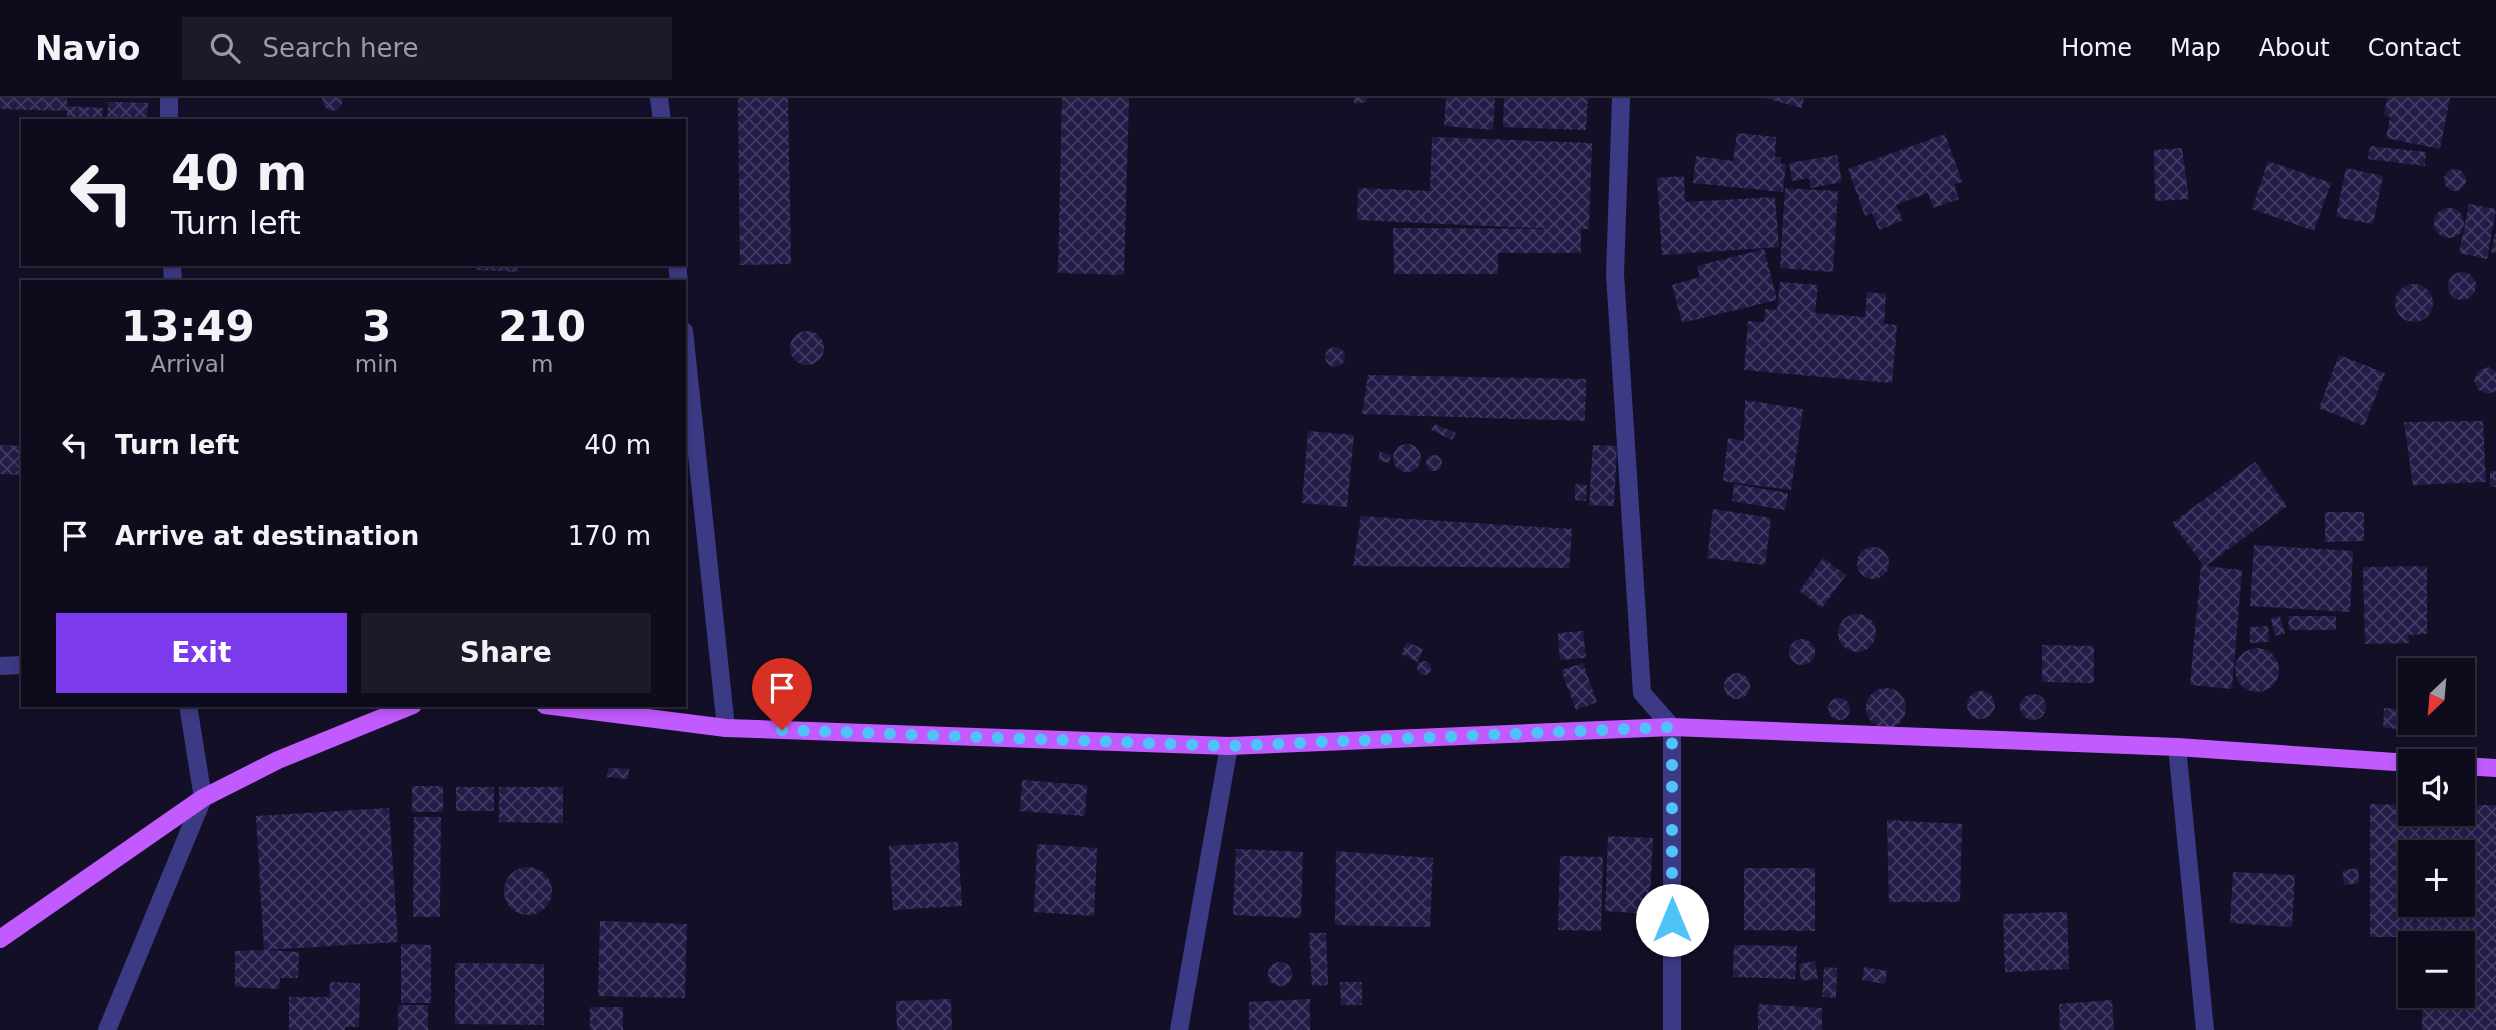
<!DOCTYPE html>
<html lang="en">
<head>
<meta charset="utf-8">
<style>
	body { margin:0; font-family:"DejaVu Sans",sans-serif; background:#1c1929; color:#f1f3f6; height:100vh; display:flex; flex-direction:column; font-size:26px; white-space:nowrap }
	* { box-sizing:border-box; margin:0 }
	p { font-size:23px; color:#9b9ba3 }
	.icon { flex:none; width:38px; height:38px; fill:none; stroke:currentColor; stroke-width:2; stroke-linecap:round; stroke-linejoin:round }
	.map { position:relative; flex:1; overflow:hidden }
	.side { position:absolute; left:21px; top:182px; width:665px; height:427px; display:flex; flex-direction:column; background:#0e0b1c; border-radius:0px; box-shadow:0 4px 10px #0003,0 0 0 2px #2e2b3b }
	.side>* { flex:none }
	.guide { position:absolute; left:21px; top:21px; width:665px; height:147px; border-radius:0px; box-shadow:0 4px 10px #0003,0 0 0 2px #2e2b3b; background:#0e0b1c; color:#f1f3f6; overflow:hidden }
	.needle { width:46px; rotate:206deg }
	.tools { position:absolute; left:2398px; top:560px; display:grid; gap:14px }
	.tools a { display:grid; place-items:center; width:77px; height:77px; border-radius:0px; background:#0e0b1c; box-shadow:0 4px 10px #0003,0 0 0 2px #2e2b3b; font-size:35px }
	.pin { position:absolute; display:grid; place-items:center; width:60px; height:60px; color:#fff; margin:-72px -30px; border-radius:50% 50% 50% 0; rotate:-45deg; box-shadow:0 0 7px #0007 }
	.pin .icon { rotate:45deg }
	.me { position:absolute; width:77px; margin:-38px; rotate:0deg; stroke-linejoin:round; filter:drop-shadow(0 0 5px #0008) }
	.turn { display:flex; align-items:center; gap:24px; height:147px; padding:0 35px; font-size:32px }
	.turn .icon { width:91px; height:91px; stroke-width:2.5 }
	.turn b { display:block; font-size:49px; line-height:60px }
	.eta { display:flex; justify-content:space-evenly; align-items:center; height:119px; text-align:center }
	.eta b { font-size:42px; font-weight:600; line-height:49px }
	.button { display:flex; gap:14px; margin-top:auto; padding:14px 35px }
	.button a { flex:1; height:80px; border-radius:0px; background:#7c3aed; color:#fff; font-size:28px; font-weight:600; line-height:80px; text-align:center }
	.button a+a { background:#1c1929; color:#f1f3f6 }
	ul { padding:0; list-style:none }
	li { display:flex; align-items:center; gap:21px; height:91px; padding:0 35px }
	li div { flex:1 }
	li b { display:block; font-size:26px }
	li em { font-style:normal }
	header { display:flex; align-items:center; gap:42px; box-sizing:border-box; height:98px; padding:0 35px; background:#0e0b1c; border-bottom:2px solid #2e2b3b }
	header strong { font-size:33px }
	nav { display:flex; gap:38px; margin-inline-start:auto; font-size:24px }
	.search { width:490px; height:63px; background:#1c1929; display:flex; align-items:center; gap:18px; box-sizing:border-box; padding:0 24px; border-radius:0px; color:#9b9ba3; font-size:26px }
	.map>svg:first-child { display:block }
	.building { fill:url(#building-cross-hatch); fill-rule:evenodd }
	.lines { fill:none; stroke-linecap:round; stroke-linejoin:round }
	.minor { stroke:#3d3a85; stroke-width:18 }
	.major { stroke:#c25bff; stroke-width:18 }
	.route { stroke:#4fc3f7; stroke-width:12; stroke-dasharray:0 21.6 }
</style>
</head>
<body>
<header>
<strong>Navio</strong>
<div class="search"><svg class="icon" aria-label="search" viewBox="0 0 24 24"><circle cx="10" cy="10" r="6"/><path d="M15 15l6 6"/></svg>Search here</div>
<nav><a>Home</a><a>Map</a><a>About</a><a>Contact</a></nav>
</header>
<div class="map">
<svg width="2496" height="932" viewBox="0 0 2496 932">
	<defs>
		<pattern id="building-cross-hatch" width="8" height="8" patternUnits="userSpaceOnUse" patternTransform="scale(1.75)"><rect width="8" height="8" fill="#241b47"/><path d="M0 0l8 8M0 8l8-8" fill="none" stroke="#433b63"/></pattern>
	</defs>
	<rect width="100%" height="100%" fill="#130f26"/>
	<!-- building -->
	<g class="building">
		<path d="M0 0H67V8L103 10 102 23H67V13L0 11Z"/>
		<path d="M322 0H342V6L337 12 330 13 324 8Z"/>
		<path d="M738 0H788L791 166 740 167Z"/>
		<path d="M1062 0H1129L1124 177 1058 175Z"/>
		<path d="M1354 0H1366L1367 4 1354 6Z"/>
		<path d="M1446 0H1495L1493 32 1444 28Z"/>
		<path d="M1504 0H1588L1586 32 1503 29Z"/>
		<path d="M1765 0H1804L1802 10Z"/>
		<path d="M2387 0H2450L2440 51 2386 40 2390 19 2384 17Z"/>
		<path d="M108 4 148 5 147 23H107Z"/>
		<path d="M1737 35 1776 39 1775 59H1781V66H1786L1783 94 1693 85 1696 58 1733 63Z"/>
		<path d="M1945 36 1962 84 1954 86 1959 101 1933 110 1928 95 1896 107 1903 122 1879 132 1872 115 1865 118 1848 71Z"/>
		<path d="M1432 39 1592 45 1589 131H1581V155H1498V176H1394L1393 130 1556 131 1357 122 1358 90 1430 93Z"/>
		<path d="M2370 48 2426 54 2425 68 2368 61Z"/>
		<path d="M2182 50 2189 101 2155 103 2154 52Z"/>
		<path d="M1837 57 1842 84 1811 90 1809 80 1792 83 1789 65Z"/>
		<path d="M2268 63 2331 85 2314 133 2252 111Z"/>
		<path d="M2346 70 2383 78 2373 126 2336 119Z"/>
		<circle cx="2455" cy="82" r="11"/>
		<path d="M1684 78 1685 104 1775 99 1779 149 1662 157 1657 80Z"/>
		<path d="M1785 90 1838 93 1833 174 1780 170Z"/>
		<path d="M2469 106 2496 111 2487 161 2459 155Z"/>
		<circle cx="2449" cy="125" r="15"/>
		<path d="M2495 136H2496V155L2491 154Z"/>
		<path d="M1764 151 1777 202 1682 225 1672 187 1700 179 1697 168Z"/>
		<path d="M476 166H519L518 174 476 172Z"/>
		<circle cx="2462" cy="188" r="14"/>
		<path d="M1780 184 1818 187 1815 215 1865 219 1867 194 1886 196 1884 226 1897 227 1892 285 1744 272 1748 223 1764 224 1765 211 1777 212Z"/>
		<circle cx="2414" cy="205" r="19"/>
		<circle cx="807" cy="250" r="17"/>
		<circle cx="1335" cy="259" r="10"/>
		<path d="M2339 257 2385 275 2364 328 2319 310Z"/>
		<path d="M2488 269 2496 273V293L2488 296 2478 292 2474 282 2479 273Z"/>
		<path d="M1368 277 1586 281 1585 323 1362 316Z"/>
		<path d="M1745 302 1803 311 1791 392 1723 383 1728 340 1744 343Z"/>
		<path d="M2483 323 2486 384 2413 387 2404 324Z"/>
		<path d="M1435 326 1456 335 1452 342 1431 332Z"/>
		<path d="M1308 333 1354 337 1347 409 1302 405Z"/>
		<circle cx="1407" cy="360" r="14"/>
		<path d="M0 347 23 348V377L0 376Z"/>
		<path d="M1593 347 1617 348 1614 408 1589 407Z"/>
		<path d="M1380 354 1391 357 1389 365 1378 362Z"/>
		<circle cx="1434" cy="365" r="8"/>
		<path d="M2255 364 2287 408 2206 468 2242 472 2232 591 2190 587 2201 468H2204L2172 425Z"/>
		<rect x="2490" y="373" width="6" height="16"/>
		<path d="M1575 386 1587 387 1586 403 1575 402Z"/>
		<path d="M1734 386 1788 395 1785 412 1732 403Z"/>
		<path d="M1713 411 1771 420 1765 467 1707 460Z"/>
		<path d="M2325 414H2364V443L2325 444Z"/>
		<path d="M1361 418 1572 431 1569 470 1353 468Z"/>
		<path d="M2254 447 2353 453 2350 514 2250 508Z"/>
		<circle cx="1873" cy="465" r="16"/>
		<path d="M1823 460 1846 477 1822 510 1799 493Z"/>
		<path d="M2427 468V536L2408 537 2409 545 2365 546 2363 469Z"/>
		<circle cx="1857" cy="535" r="19"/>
		<path d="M2280 518 2285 536 2275 538 2271 520Z"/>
		<path d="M2288 518H2336V532H2289Z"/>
		<path d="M2268 528 2269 544 2250 545V529Z"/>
		<path d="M1583 533 1586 560 1560 562 1558 535Z"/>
		<circle cx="1802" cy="554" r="13"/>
		<path d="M1407 544 1423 551 1418 564 1401 556Z"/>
		<path d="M2042 547 2094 548V585L2042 584Z"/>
		<circle cx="2257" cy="572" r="22"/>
		<circle cx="1424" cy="570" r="7"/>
		<path d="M1583 565 1597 604 1576 612 1561 572Z"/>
		<circle cx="1737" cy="588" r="13"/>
		<path d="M2410 589V619L2401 609V602L2403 596Z"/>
		<circle cx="1886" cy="610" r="20"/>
		<circle cx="1981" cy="607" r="14"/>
		<circle cx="2033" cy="609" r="13"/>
		<circle cx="1839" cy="611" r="11"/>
		<path d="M2384 610 2402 611 2401 631 2383 630Z"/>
		<path d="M608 670 629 671 628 681 607 679Z"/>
		<path d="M1022 682 1087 687 1085 718 1020 713Z"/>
		<rect x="412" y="688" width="31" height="26"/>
		<rect x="456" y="689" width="38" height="24"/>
		<path d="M499 689H563V725L499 724Z"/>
		<path d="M2370 706 2410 707V716H2462V707H2496V932H2422V898H2462V845H2423V839H2370ZM2410 754H2462V807H2410Z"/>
		<path d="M389 710 398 844 264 852 256 718Z"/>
		<path d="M414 719H441L440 819H413Z"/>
		<path d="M1887 722 1962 726 1960 804H1889Z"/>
		<path d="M1608 738 1653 740 1649 816 1605 813Z"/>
		<path d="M958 744 962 808 893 812 889 748Z"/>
		<path d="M1037 746 1097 750 1094 818 1034 814Z"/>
		<path d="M1236 751 1303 754 1301 820 1233 817Z"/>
		<path d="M1336 753 1433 760 1430 829 1335 827Z"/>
		<path d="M1560 758 1603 759 1601 833 1558 832Z"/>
		<circle cx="528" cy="793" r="24"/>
		<path d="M1744 770H1815V833L1744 832Z"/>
		<path d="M2358 770 2359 785 2344 787 2343 772Z"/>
		<path d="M2233 774 2295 777 2292 829 2230 825Z"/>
		<path d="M2067 814 2069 871 2005 874 2003 816Z"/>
		<path d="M600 823 687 826 685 900 598 898Z"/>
		<path d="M1309 835H1326L1328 887 1312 888Z"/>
		<path d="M401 846 431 847V905H401Z"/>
		<path d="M1734 847 1797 848 1795 881 1733 879Z"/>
		<path d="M268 852 299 854 298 880H280L279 891 235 889V853Z"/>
		<path d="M1815 863 1818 881 1801 883 1799 866Z"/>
		<circle cx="1280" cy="876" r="12"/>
		<path d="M455 865 544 866V927L455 926Z"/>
		<path d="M1824 869 1837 870 1836 900 1822 899Z"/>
		<path d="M1864 869 1887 873 1885 886 1862 882Z"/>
		<path d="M330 884 360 885 359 929H345V932H289V899H329Z"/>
		<path d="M1340 884H1362V907H1341Z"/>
		<path d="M951 901 952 932H897L896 903Z"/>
		<path d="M1310 901V932H1249V904Z"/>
		<path d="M2112 902 2114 932H2060L2059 906Z"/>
		<path d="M1758 906 1822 910V932H1758Z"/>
		<rect x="398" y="907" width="30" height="25"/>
		<rect x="590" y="909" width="33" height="23"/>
	</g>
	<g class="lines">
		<!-- minor -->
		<g class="minor">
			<path d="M169 0V23"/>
			<path d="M659 0 662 23"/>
			<path d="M1621 0 1615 176 1642 595 1672 629V932"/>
			<path d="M172 166 173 184"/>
			<path d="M677 166 679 184"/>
			<path d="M684 233 726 630"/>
			<path d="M0 568 23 567"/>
			<path d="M2177 649 2205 932"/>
			<path d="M107 932 203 700 188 607"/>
			<path d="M1179 932 1229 648"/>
		</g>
		<!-- major -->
		<g class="major">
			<path d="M545 607 726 630 1229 648 1672 629 2177 649 2410 665"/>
			<path d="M2462 668 2496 670"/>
			<path d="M0 841 203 700 278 662 413 607"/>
		</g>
	</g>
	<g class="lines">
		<!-- route -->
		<path class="route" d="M782 632 1229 648 1672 629V822"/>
	</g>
</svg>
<div class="tools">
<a><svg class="needle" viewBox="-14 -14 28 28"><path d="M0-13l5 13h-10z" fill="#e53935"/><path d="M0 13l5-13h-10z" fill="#9b9ba3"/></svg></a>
<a><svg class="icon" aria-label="sound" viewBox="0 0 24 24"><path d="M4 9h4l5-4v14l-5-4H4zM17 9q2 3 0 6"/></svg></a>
<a>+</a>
<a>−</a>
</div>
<div class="pin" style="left:782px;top:632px;background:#d93025"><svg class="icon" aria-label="arrive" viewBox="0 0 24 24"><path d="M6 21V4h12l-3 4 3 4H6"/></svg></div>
<svg class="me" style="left:1672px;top:822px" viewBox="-20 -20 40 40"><circle r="19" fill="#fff"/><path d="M0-13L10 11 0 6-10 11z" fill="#4fc3f7"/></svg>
<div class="guide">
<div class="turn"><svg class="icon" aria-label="left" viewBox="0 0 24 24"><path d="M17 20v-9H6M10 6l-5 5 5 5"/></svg><div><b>40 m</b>Turn left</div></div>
</div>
<section class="side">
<div class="eta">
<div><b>13:49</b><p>Arrival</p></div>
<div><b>3</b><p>min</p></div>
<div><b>210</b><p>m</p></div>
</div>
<ul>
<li><svg class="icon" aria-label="left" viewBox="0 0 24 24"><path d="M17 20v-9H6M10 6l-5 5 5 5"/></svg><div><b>Turn left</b></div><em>40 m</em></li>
<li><svg class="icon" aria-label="arrive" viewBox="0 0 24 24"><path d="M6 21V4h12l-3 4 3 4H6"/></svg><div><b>Arrive at destination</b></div><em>170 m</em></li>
</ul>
<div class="button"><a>Exit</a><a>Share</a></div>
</section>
</div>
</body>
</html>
